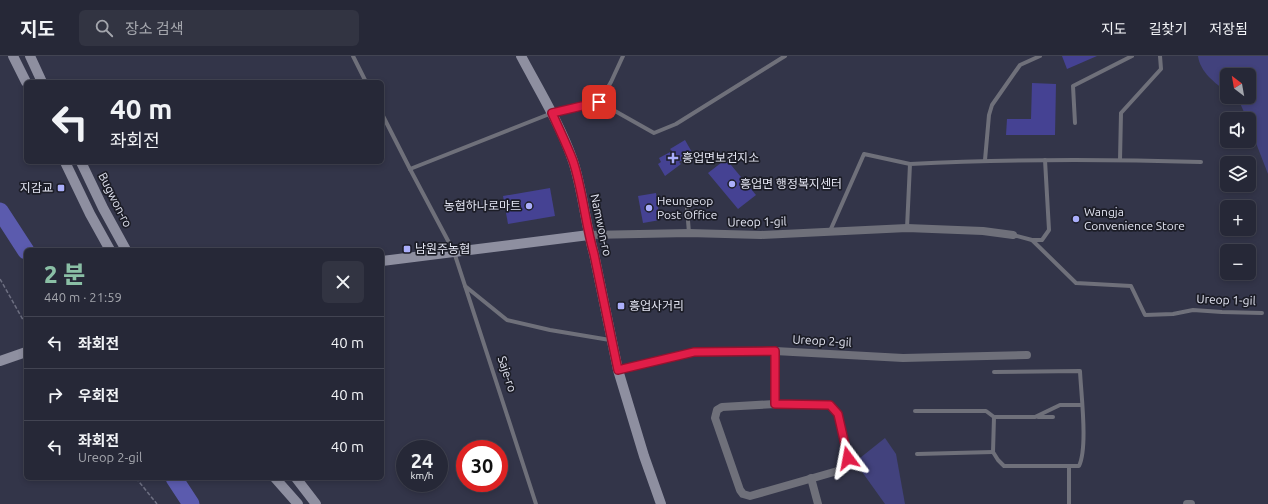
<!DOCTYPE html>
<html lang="ko">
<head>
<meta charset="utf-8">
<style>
	body { margin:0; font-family:Ubuntu,"Noto Sans KR",sans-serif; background:#323442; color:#f1f3f6; height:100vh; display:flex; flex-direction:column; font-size:15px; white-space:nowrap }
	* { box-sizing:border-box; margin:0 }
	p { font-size:13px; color:#a4a6ad }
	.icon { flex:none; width:22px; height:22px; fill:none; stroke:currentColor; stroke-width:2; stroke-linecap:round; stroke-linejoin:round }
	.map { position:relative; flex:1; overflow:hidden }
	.side { position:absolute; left:24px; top:192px; width:360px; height:232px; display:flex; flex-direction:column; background:#262837; border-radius:6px; box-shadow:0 2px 6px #0003,0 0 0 1px #424452 }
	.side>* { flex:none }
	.banner { position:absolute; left:24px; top:24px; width:360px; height:84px; border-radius:6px; box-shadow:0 2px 6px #0003,0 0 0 1px #424452; background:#262837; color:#f1f3f6; overflow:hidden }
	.needle { width:26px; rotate:329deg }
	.controls { position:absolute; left:1220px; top:12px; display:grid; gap:8px }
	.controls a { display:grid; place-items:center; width:36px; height:36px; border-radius:6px; background:#262837; box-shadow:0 2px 6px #0003,0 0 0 1px #424452; font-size:20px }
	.speed { position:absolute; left:396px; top:384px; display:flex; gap:8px; font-size:20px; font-weight:700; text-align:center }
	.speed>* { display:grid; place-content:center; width:52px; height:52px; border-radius:50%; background:#262837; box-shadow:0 2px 6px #0003,0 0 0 1px #424452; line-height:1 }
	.speed small { font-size:10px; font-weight:400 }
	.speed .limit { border:6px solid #d22; background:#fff; color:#111 }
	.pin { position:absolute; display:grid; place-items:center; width:34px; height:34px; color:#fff; margin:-17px; border-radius:8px; box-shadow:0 2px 6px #0006 }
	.me { position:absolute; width:44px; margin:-22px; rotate:347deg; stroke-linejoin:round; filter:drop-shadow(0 0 3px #0008) }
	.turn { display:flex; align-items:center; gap:14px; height:84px; padding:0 20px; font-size:18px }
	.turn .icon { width:52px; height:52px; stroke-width:2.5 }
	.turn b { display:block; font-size:28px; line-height:34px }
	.round { display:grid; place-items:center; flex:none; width:42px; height:42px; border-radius:6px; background:#323442 }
	.head { display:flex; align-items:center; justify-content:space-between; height:68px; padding:0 20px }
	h1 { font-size:24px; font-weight:800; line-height:30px; color:#8abfa5 }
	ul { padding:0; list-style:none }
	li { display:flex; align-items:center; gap:12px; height:52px; padding:0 20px; border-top:1px solid #424452 }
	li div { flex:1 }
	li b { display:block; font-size:15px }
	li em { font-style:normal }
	header { display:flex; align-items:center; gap:24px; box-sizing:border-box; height:56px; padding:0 20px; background:#262837; border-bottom:1px solid #424452 }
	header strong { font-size:19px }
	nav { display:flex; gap:22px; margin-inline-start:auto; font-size:14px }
	.search { width:280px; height:36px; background:#323442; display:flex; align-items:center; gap:10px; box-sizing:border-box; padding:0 14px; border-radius:6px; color:#a4a6ad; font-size:15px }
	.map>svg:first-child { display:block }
	.green { fill:#42427d }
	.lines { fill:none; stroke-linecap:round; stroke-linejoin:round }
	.river { stroke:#5b5bae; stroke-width:17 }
	.building { fill:#454293 }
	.path { stroke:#6d6f81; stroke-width:1.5; stroke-dasharray:4 2; stroke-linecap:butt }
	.lane { stroke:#6f707a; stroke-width:4 }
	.street { stroke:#6f707a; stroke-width:8 }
	.secondary { stroke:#8e8fa0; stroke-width:10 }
	.route-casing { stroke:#92132f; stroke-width:10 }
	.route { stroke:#e11d48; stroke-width:7 }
	.poi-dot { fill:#abaffb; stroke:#1c1d27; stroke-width:1.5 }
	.labels { text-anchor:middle; stroke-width:3.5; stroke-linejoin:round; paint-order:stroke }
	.poi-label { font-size:12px; fill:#e2e4f1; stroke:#1c1d27; text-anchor:start }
	.street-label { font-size:12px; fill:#e2e4f1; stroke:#1c1d27 }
</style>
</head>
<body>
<header>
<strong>지도</strong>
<div class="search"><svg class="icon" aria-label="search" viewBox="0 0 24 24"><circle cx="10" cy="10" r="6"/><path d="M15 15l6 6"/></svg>장소 검색</div>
<nav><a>지도</a><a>길찾기</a><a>저장됨</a></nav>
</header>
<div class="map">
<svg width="1268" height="448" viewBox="0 0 1268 448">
	<rect width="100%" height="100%" fill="#333549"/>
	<!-- green -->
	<g class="green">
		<path d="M1198 0H1268V118L1249 69V63H1247L1240 47 1233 41H1249V19H1227V36C1215 27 1200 16 1198 0Z"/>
		<path d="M885 382 896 398 905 448H885L855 406Z"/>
	</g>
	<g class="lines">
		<!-- river -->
		<g class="river">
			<path d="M0 155 26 195"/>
			<path d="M174 422 191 448"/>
		</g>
	</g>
	<!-- building -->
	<g class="building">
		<path d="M1062 0H1097L1067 13Z"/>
		<path d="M1032 27 1056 28 1055 79H1006L1007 63H1031Z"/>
		<path d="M685 84 693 98 679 106 681 108 665 120 658 108 661 106 659 102 672 95 670 93Z"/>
		<path d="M726 103 756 139 738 153 708 117Z"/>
		<path d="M550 132 555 160 508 168 503 140Z"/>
		<path d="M656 137 660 164 643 167 638 140Z"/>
	</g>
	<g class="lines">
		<!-- path -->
		<g class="path">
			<path d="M0 223 26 269"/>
			<path d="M136 422 157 448"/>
		</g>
		<!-- lane -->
		<g class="lane">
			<path d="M353 0 366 26"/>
			<path d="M599 46 654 77 676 68 785 0"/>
			<path d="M382 58 410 113"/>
			<path d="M1075 67 1073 30 1132 0"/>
			<path d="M985 104 989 59 992 49 1020 9 1040 0"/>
			<path d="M1120 104 1121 57 1161 13 1160 0"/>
			<path d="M687 152 689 177"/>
			<path d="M907 172 910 108C1007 103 1104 103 1201 106"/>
			<path d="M830 175 864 98 910 108"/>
			<path d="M1013 179 1032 184H1042L1049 174 1045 104"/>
			<path d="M1032 184 1076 227 1131 230 1145 259 1173 258 1193 254 1222 256 1262 257"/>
			<path d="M465 230 507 264 550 274 610 284"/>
			<path d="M915 355H986L994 361H1035L1060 349H1082"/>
			<path d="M994 361 993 396 998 404 1004 410H1079C1088 391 1081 338 1080 315L994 316"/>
			<path d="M1038 361H1053"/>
			<path d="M917 398 993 396"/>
			<path d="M1069 410V448"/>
			<path d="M536 448 454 196 410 113 552 57 599 46 611 26 623 0"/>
		</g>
		<!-- street -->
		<g class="street">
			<path d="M589 179 689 177 761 179 907 172 983 175 1013 179"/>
			<path d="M618 314 694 296 775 295 903 302 1027 299"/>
			<path d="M775 348 830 349 838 358 848 402 847 408 841 414 750 440 743 438 740 434 715 362 717 354 722 351Z"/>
			<path d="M775 348V295"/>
			<path d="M811 422 818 448"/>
			<path d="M1187 448H1191"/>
		</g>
		<!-- secondary -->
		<g class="secondary">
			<path d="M13 0 26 26"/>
			<path d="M30 0 42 26"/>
			<path d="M521 0C539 34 560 68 573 105 583 135 585 167 594 198L618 314 644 400 661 448"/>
			<path d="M65 106 90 158 110 194"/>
			<path d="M81 106 103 152 126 194"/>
			<path d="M382 205 589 179"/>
			<path d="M0 305 26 296"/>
			<path d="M275 422 298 448"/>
			<path d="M296 422 316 448"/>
		</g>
	</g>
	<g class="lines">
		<defs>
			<path id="route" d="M599 46 552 57C559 73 567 89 573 105 583 135 585 167 594 198L618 314 694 296 775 295V348L830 349 838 358 848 402"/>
		</defs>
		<!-- route casing -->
		<use href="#route" class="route-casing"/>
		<!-- route -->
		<use href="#route" class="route"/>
	</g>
	<!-- markers -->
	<g class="poi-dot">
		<path d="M671 96h4v4h4v4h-4v4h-4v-4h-4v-4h4z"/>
		<circle cx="732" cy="128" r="4"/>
		<rect x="57" y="128" width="8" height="8" rx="2"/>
		<circle cx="529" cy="150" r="4"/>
		<circle cx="649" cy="152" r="4"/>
		<circle cx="1076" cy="163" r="4"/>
		<rect x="403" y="189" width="8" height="8" rx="2"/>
		<rect x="617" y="246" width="8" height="8" rx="2"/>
	</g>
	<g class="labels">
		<!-- poi labels -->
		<g class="poi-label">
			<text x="682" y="106">흥업면보건지소</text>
			<text x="740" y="132">흥업면 행정복지센터</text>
			<text x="53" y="136" text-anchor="end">지감교</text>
			<text x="657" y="149">Heungeop<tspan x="657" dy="14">Post Office</tspan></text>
			<text x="521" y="154" text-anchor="end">농협하나로마트</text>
			<text x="1084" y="160">Wangja<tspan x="1084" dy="14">Convenience Store</tspan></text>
			<text x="415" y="197">남원주농협</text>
			<text x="629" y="254">흥업사거리</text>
		</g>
		<!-- street labels -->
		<g class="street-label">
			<text transform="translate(115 144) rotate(63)" y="4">Bugwon-ro</text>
			<text transform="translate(757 166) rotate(-1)" y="4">Ureop 1-gil</text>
			<text transform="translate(601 169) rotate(78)" y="4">Namwon-ro</text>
			<text transform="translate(1226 244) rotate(2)" y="4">Ureop 1-gil</text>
			<text transform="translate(822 285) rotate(3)" y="4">Ureop 2-gil</text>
			<text transform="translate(507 318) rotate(72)" y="4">Saje-ro</text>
		</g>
	</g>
</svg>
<div class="controls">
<a><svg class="needle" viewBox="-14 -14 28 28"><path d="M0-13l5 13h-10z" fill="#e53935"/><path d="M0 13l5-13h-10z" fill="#a4a6ad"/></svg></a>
<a><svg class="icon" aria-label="sound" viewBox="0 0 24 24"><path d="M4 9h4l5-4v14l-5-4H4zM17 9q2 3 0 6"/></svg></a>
<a><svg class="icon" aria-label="layers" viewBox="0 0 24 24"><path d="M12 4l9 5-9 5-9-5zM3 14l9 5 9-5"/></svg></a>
<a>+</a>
<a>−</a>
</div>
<div class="speed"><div>24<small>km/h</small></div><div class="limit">30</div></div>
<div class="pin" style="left:599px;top:46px;background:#d93025"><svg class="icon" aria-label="arrive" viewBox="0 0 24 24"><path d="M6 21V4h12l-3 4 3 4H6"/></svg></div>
<svg class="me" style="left:848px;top:402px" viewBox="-20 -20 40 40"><path d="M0-17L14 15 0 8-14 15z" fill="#e11d48" stroke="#fff" stroke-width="4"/></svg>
<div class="banner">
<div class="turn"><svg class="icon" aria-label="left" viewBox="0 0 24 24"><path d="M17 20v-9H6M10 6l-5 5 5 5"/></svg><div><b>40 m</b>좌회전</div></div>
</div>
<section class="side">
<div class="head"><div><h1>2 분</h1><p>440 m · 21:59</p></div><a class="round"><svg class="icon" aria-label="close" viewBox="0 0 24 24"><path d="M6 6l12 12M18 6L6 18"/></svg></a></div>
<ul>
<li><svg class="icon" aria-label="left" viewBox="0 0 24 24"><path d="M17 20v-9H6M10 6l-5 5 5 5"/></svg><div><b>좌회전</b></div><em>40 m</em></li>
<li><svg class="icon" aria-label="right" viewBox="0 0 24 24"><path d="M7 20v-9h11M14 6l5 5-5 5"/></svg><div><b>우회전</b></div><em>40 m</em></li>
<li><svg class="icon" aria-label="left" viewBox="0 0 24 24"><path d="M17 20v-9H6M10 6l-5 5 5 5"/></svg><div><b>좌회전</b><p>Ureop 2-gil</p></div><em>40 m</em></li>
</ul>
</section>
</div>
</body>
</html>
